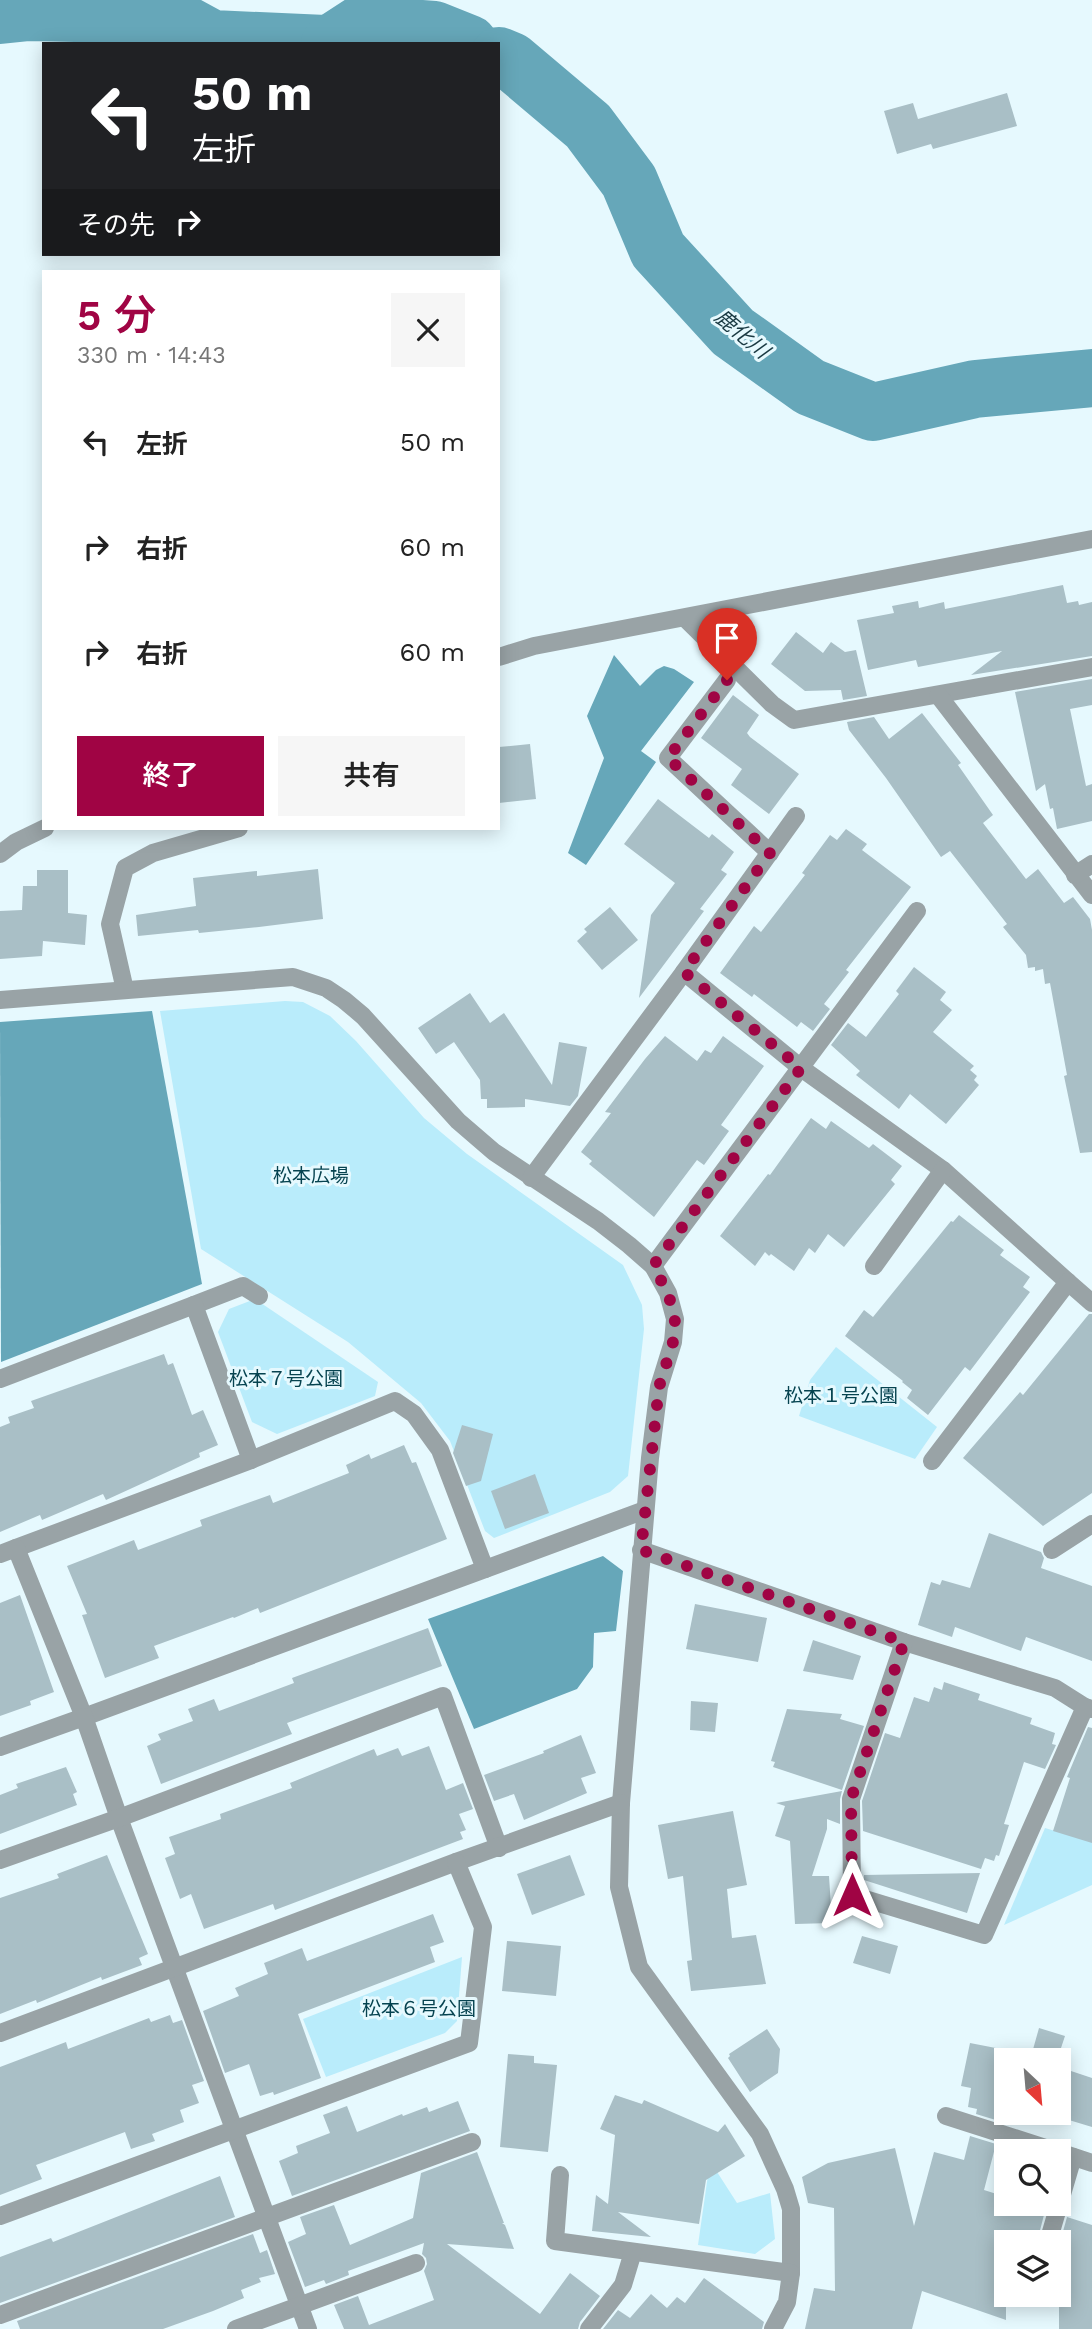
<!DOCTYPE html>
<html lang="ja">
<head>
<meta charset="utf-8">
<style>
	body { margin:0; font-family:"Work Sans","Noto Sans JP",sans-serif; background:#f6f6f6; color:#222; height:100vh; display:flex; flex-direction:column; font-size:26px; white-space:nowrap }
	* { box-sizing:border-box; margin:0 }
	p { font-size:23px; color:#767676 }
	.icon { flex:none; width:38px; height:38px; fill:none; stroke:currentColor; stroke-width:2; stroke-linecap:round; stroke-linejoin:round }
	.map { position:relative; flex:1; overflow:hidden }
	.side { position:absolute; left:42px; top:270px; width:458px; height:560px; display:flex; flex-direction:column; background:#fff; border-radius:0px; box-shadow:0 4px 18px #0003 }
	.side>* { flex:none }
	.banner { position:absolute; left:42px; top:42px; width:458px; height:214px; border-radius:0px; box-shadow:0 4px 18px #0003; background:#202124; color:#fff; overflow:hidden }
	.needle { width:46px; rotate:154deg }
	.controls { position:absolute; left:994px; top:2048px; display:grid; gap:14px }
	.controls a { display:grid; place-items:center; width:77px; height:77px; border-radius:0px; background:#fff; box-shadow:0 4px 18px #0003; font-size:35px }
	.pin { position:absolute; display:grid; place-items:center; width:60px; height:60px; color:#fff; margin:-72px -30px; border-radius:50% 50% 50% 0; rotate:-45deg; box-shadow:0 0 7px #0007 }
	.pin .icon { rotate:45deg }
	.me { position:absolute; width:77px; margin:-38px; rotate:0deg; stroke-linejoin:round; filter:drop-shadow(0 0 5px #0008) }
	.turn { display:flex; align-items:center; gap:24px; height:147px; padding:0 35px; font-size:32px }
	.turn .icon { width:91px; height:91px; stroke-width:2.5 }
	.turn b { display:block; font-size:49px; line-height:60px }
	.then { display:flex; align-items:center; height:66px; padding:0 35px; background:#0003; gap:14px; font-size:26px }
	.round { display:grid; place-items:center; flex:none; width:74px; height:74px; border-radius:0px; background:#f6f6f6 }
	.headline { display:flex; align-items:center; justify-content:space-between; height:119px; padding:0 35px }
	h1 { font-size:42px; font-weight:600; line-height:52px; color:#a00444 }
	.action { display:flex; gap:14px; margin-top:auto; padding:14px 35px }
	.action a { flex:1; height:80px; border-radius:0px; background:#a00444; color:#fff; font-size:28px; font-weight:600; line-height:80px; text-align:center }
	.action a+a { background:#f6f6f6; color:#222 }
	ul { padding:0; list-style:none }
	li { display:flex; align-items:center; gap:21px; height:105px; padding:0 35px }
	li div { flex:1 }
	li b { display:block; font-size:26px }
	li em { font-style:normal }
	.map>svg:first-child { display:block }
	.green { fill:#b9ecfb }
	.water { fill:#66a7b9 }
	.lines { fill:none; stroke-linecap:round; stroke-linejoin:round }
	.river { stroke:#66a7b9; stroke-width:58 }
	.building { fill:#a9bfc6 }
	.minor { stroke:#99a3a6; stroke-width:18 }
	.route { stroke:#a00444; stroke-width:12; stroke-dasharray:0 21.6 }
	.labels { text-anchor:middle; stroke-width:6; stroke-linejoin:round; paint-order:stroke }
	.park-label { font-size:19px; fill:#064350; stroke:#e6f9fe }
	.water-label { font-size:21px; font-style:italic; fill:#193942; stroke:#e6f9fe }
</style>
</head>
<body>
<div class="map">
<svg width="1092" height="2329" viewBox="0 0 1092 2329">
	<rect width="100%" height="100%" fill="#e6f9fe"/>
	<!-- green -->
	<g class="green">
		<path d="M285 1001 303 1002 330 1016 356 1041 424 1118 467 1154 623 1265 642 1305 644 1329 628 1476 610 1492 494 1538 485 1531 450 1441 421 1403 348 1342 201 1249 160 1011Z"/>
		<path d="M255 1299 378 1382 375 1396 277 1434 252 1422 218 1332 229 1309Z"/>
		<path d="M836 1347 937 1427 915 1459 799 1416 810 1380Z"/>
		<path d="M1045 1828 1092 1842V1885L1004 1925Z"/>
		<path d="M462 1957 457 2021 445 2033 326 2077 303 2019Z"/>
		<path d="M710 2161 737 2203 770 2193 775 2239 755 2254 698 2245Z"/>
	</g>
	<!-- water -->
	<g class="water">
		<path d="M614 655 640 686 656 670 664 666 674 669 694 682 641 751 656 762 586 865 568 853 604 758 587 716Z"/>
		<path d="M152 1011 202 1284 1 1362 0 1022Z"/>
		<path d="M603 1556 623 1571 616 1631 594 1633 593 1667 577 1689 474 1729 428 1619Z"/>
	</g>
	<g class="lines">
		<!-- river -->
		<g class="river">
			<path d="M0 15 29 12 168 15 212 39 325 44"/>
			<path d="M330 44 361 24 434 30 469 44"/>
			<path d="M499 56 511 61 588 126 629 181 658 250 733 332 810 387 873 412 975 389 1092 378"/>
		</g>
	</g>
	<!-- building -->
	<g class="building">
		<path d="M1007 93 1017 126 933 149 931 144 897 154 884 111 913 103 918 119Z"/>
		<path d="M1063 585 1067 603 1078 601 1079 605 1092 602V656L971 675 1002 651 918 667 916 660 868 670 857 620 894 613 892 606 918 601 919 608 944 602 945 609Z"/>
		<path d="M796 632 823 653 831 642 845 652 856 650 867 696 843 700 841 690 805 691 771 664Z"/>
		<path d="M1092 679V705L1070 709 1086 786 1092 784V821L1057 829 1053 808 1050 809 1045 784 1036 791 1015 692Z"/>
		<path d="M733 695 759 715 747 733 750 737 799 774 769 814 731 785 742 769 701 738Z"/>
		<path d="M922 713 961 763 958 765 993 815 983 823 1026 879 1038 869 1064 903 1073 897 1090 919 1092 930V1152L1080 1153 1064 1076 1067 1075 1050 983 1045 984 1043 969 1035 971V967L1028 968 1026 955 1003 927 1007 924 950 851 941 857 886 778 849 730 847 722 874 717 889 739Z"/>
		<path d="M530 744 536 799 499 803V747Z"/>
		<path d="M658 799 709 838 712 834 734 852 721 870 727 874 700 909 704 911 639 998 651 915 675 883 624 844Z"/>
		<path d="M846 829 867 844 862 850 911 887 846 970 849 972 824 1004 830 1009 813 1031 801 1022 797 1027 754 994 752 997 720 973 754 926 761 932 805 875 802 873 830 835 837 840Z"/>
		<path d="M318 869 323 919 259 927 199 933 198 930 138 936 136 915 196 906 193 878 257 871V876Z"/>
		<path d="M37 870H68V913L87 915 85 945 43 941 42 956 0 959V911L22 910 23 886H37Z"/>
		<path d="M610 907 638 940 602 970 577 941 587 932 584 929Z"/>
		<path d="M914 967 946 992 940 1000 952 1010 933 1032 974 1066 970 1070 977 1076 974 1080 979 1085 946 1124 910 1094 899 1109 856 1075 860 1071 831 1045 848 1023 866 1037 899 994 896 991Z"/>
		<path d="M470 993 490 1023 504 1013 552 1085 559 1042 587 1047 578 1096 570 1106 525 1099V1107L487 1108V1099H481L480 1080 454 1042 436 1054 418 1028Z"/>
		<path d="M665 1036 697 1061 705 1050 711 1053 723 1036 764 1066 721 1125 729 1131 704 1165 697 1160 654 1217 589 1164 592 1161 581 1152 611 1113 605 1112 645 1059Z"/>
		<path d="M811 1118 826 1129 831 1121 869 1148 873 1144 902 1166 891 1180 895 1184 844 1247 828 1234 815 1253 809 1248 794 1271 771 1254 769 1256 765 1252 755 1266 720 1236 768 1174 770 1175Z"/>
		<path d="M959 1215 1004 1250 1000 1255 1030 1277 1023 1287 1030 1292 970 1371 965 1367 928 1415 907 1398 912 1390 902 1382 903 1381 845 1336 864 1310 873 1317 951 1221 953 1222Z"/>
		<path d="M1089 1314H1092V1493L1043 1526 963 1458 1020 1392 1023 1395Z"/>
		<path d="M164 1354 168 1365 173 1363 192 1415 203 1410 218 1445 199 1453 200 1457 106 1500 103 1494 42 1520 40 1515 0 1532V1427L10 1423 8 1417 34 1408 31 1401Z"/>
		<path d="M462 1425 493 1434 481 1481 466 1486 453 1453Z"/>
		<path d="M404 1445 412 1463 416 1462 447 1539 260 1613 258 1608 234 1618 233 1617 154 1646 159 1658 105 1678 82 1615 87 1614 67 1566 134 1540 138 1550 202 1526 200 1520 270 1495 273 1503 349 1473 346 1465 369 1454 371 1459Z"/>
		<path d="M535 1474 549 1513 505 1529 491 1491Z"/>
		<path d="M989 1533 1041 1552 1044 1558 1041 1568 1092 1586V1661L1026 1637 1021 1651 955 1627 952 1637 918 1625 931 1582 940 1585 942 1580 970 1588Z"/>
		<path d="M20 1595 54 1692 30 1701 31 1705 0 1716V1603Z"/>
		<path d="M695 1604 767 1618 758 1662 686 1649Z"/>
		<path d="M428 1628 442 1666 287 1723 292 1734 161 1784 147 1746 161 1740 158 1734 193 1721 188 1709 214 1699 219 1711 294 1683 292 1678Z"/>
		<path d="M813 1640 861 1656 853 1680 803 1671Z"/>
		<path d="M944 1682 980 1694 978 1700 1032 1718 1030 1724 1055 1733 1052 1744 1056 1745 1045 1769 1024 1762 1004 1824 1009 1825 999 1856 996 1855 994 1861 985 1858 981 1869 863 1831 862 1801 885 1733 900 1738 914 1697 929 1702 934 1687 942 1690Z"/>
		<path d="M691 1701 718 1703 715 1732 690 1730Z"/>
		<path d="M787 1709 842 1714 840 1719 864 1726 842 1790 773 1767 775 1762 771 1761Z"/>
		<path d="M1088 1727 1092 1728V1843L1053 1831 1070 1778 1067 1777Z"/>
		<path d="M581 1735 596 1773 581 1778 587 1793 524 1820 514 1794 494 1801 484 1775 544 1753 543 1751Z"/>
		<path d="M429 1746 446 1790 463 1783 473 1809 459 1814 466 1830 460 1832 463 1839 275 1910 273 1904 204 1929 191 1894 180 1899 165 1858 175 1854 169 1837 221 1819 220 1814 292 1788 290 1783 374 1749 377 1756 398 1748 402 1756Z"/>
		<path d="M66 1767 77 1792 73 1794 77 1805 0 1834V1795L18 1788 16 1784Z"/>
		<path d="M842 1791 840 1799V1824L827 1819V1829L812 1876H829L832 1923 795 1924 790 1841 775 1836 785 1806 776 1803Z"/>
		<path d="M733 1811 747 1885 727 1889 732 1938 756 1935 766 1984 691 1991 687 1961 692 1960 683 1876 668 1879 658 1825Z"/>
		<path d="M107 1855 148 1954 139 1958 142 1965 102 1980 101 1977 37 2003 36 2000 0 2014V1898L59 1878 57 1874Z"/>
		<path d="M570 1855 585 1895 532 1915 517 1874Z"/>
		<path d="M980 1873 967 1913 864 1880V1875Z"/>
		<path d="M433 1914 444 1942 430 1947 435 1962 298 2014 321 2078 274 2095 273 2092 260 2096 249 2064 225 2073 203 2011 239 1996 235 1988 268 1974 264 1963 302 1948 307 1961Z"/>
		<path d="M862 1936 898 1946 890 1974 853 1963Z"/>
		<path d="M507 1941 561 1946 556 1996 502 1991Z"/>
		<path d="M170 2015 173 2023 182 2020 204 2081 192 2085 199 2103 180 2110 184 2122 152 2134 155 2141 131 2149 125 2132 36 2165 42 2179 0 2195V2067L66 2042 68 2049 149 2018 151 2022Z"/>
		<path d="M1039 2028 1065 2036 1057 2060H1030Z"/>
		<path d="M767 2029 780 2049 778 2073 750 2092 728 2058 730 2056 729 2054Z"/>
		<path d="M970 2043 1006 2050V2058L1010 2059 1006 2060V2100L1003 2099 999 2121 976 2114 977 2109 968 2107 971 2088 961 2086Z"/>
		<path d="M508 2054 534 2056V2063L557 2065 548 2152 500 2147Z"/>
		<path d="M1059 2067 1092 2078V2127L1059 2117Z"/>
		<path d="M615 2095 642 2104 644 2100 718 2132 725 2124 745 2156 706 2180 699 2224 618 2212 651 2237 592 2231 596 2195 608 2204 615 2135 600 2129Z"/>
		<path d="M458 2101 470 2131 292 2196 279 2161 298 2153 296 2146 330 2133 323 2115 347 2106 357 2132 402 2114 403 2116 427 2107 429 2112Z"/>
		<path d="M970 2136 996 2144 984 2190 1006 2197V2203H1027L1045 2211 1037 2242H1006V2320L922 2291 912 2329H805L814 2288 835 2291 834 2208 808 2203 802 2177 828 2163 895 2148 914 2226 934 2152 964 2160Z"/>
		<path d="M477 2152 504 2223H502L505 2225 514 2249 447 2244 540 2314 570 2273 600 2296 580 2322 578 2329H344L334 2305 358 2296 369 2325 434 2300 424 2271 427 2264 426 2258 422 2254 424 2243 348 2271 349 2275 326 2284 324 2280 305 2287 288 2242 306 2234 300 2217 334 2205 350 2245 413 2218 421 2173Z"/>
		<path d="M220 2176 235 2217 0 2303V2257L51 2238 53 2242Z"/>
		<path d="M1067 2217 1092 2225V2329H1059V2246Z"/>
		<path d="M253 2234 260 2253 267 2250 275 2274 259 2278 261 2282 241 2290 244 2298 213 2311 163 2329H20L17 2321Z"/>
		<path d="M704 2278 764 2322 762 2329H603L618 2310 630 2318 651 2294 667 2308 677 2297 685 2303Z"/>
	</g>
	<g class="lines">
		<!-- minor -->
		<g class="minor">
			<path d="M685 618 772 704 794 720 1092 667"/>
			<path d="M499 657 534 646 1092 539"/>
			<path d="M727 680 668 758 770 853"/>
			<path d="M938 695 1092 895"/>
			<path d="M0 854 16 842 45 828"/>
			<path d="M1075 875 1092 864"/>
			<path d="M684 972 796 816"/>
			<path d="M125 990 110 924 125 868 153 853 239 828"/>
			<path d="M0 1000 293 977 326 988 344 1000 363 1016 458 1121 494 1152 598 1221 629 1245 653 1266 668 1293 675 1319 673 1342 659 1387 650 1458 621 1803 619 1887 639 1967 760 2134 785 2189 791 2209V2273L787 2302 773 2329"/>
			<path d="M531 1178 684 972 801 1068 943 1170 1068 1282"/>
			<path d="M653 1266 917 911"/>
			<path d="M874 1266 943 1170"/>
			<path d="M194 1305 243 1286 259 1296"/>
			<path d="M0 1379 194 1305 251 1460"/>
			<path d="M932 1461 1068 1282 1092 1303"/>
			<path d="M16 1548 251 1460 395 1401 414 1414 440 1450 485 1569"/>
			<path d="M641 1550 904 1642 1055 1688 1085 1707 1092 1709"/>
			<path d="M1052 1550 1092 1524"/>
			<path d="M0 1554 16 1548 84 1717 645 1510"/>
			<path d="M904 1642 851 1799 852 1895 984 1935 1085 1707"/>
			<path d="M0 1747 84 1717 119 1818 308 2329"/>
			<path d="M0 1860 119 1818 443 1696 499 1848"/>
			<path d="M0 2033 456 1862 621 1803"/>
			<path d="M946 2116 1055 2151"/>
			<path d="M1062 2153 1092 2163"/>
			<path d="M560 2175 555 2241 791 2273"/>
			<path d="M0 2216 469 2043 483 1927 456 1862"/>
			<path d="M1048 2242 1073 2157"/>
			<path d="M0 2315 472 2142"/>
			<path d="M236 2329 416 2263"/>
			<path d="M589 2329 623 2285 633 2252"/>
		</g>
	</g>
	<g class="lines">
		<!-- route -->
		<path class="route" d="M727 680 668 758 770 853 684 972 801 1068 653 1266 668 1293 675 1319 673 1342 659 1387 641 1550 904 1642 851 1799 852 1895"/>
	</g>
	<g class="labels">
		<!-- park labels -->
		<g class="park-label">
			<text x="311" y="1182">松本広場</text>
			<text x="286" y="1385">松本７号公園</text>
			<text x="841" y="1402">松本１号公園</text>
			<text x="419" y="2015">松本６号公園</text>
		</g>
		<!-- water labels -->
		<g class="water-label">
			<text transform="translate(742 334) rotate(40)" y="7">鹿化川</text>
		</g>
	</g>
</svg>
<div class="controls">
<a><svg class="needle" viewBox="-14 -14 28 28"><path d="M0-13l5 13h-10z" fill="#e53935"/><path d="M0 13l5-13h-10z" fill="#767676"/></svg></a>
<a><svg class="icon" aria-label="search" viewBox="0 0 24 24"><circle cx="10" cy="10" r="6"/><path d="M15 15l6 6"/></svg></a>
<a><svg class="icon" aria-label="layers" viewBox="0 0 24 24"><path d="M12 4l9 5-9 5-9-5zM3 14l9 5 9-5"/></svg></a>
</div>
<div class="pin" style="left:727px;top:680px;background:#d93025"><svg class="icon" aria-label="arrive" viewBox="0 0 24 24"><path d="M6 21V4h12l-3 4 3 4H6"/></svg></div>
<svg class="me" style="left:852px;top:1895px" viewBox="-20 -20 40 40"><path d="M0-17L14 15 0 8-14 15z" fill="#a00444" stroke="#fff" stroke-width="4"/></svg>
<div class="banner">
<div class="turn"><svg class="icon" aria-label="left" viewBox="0 0 24 24"><path d="M17 20v-9H6M10 6l-5 5 5 5"/></svg><div><b>50 m</b>左折</div></div>
<div class="then">その先<svg class="icon" aria-label="right" viewBox="0 0 24 24"><path d="M7 20v-9h11M14 6l5 5-5 5"/></svg></div>
</div>
<section class="side">
<div class="headline"><div><h1>5 分</h1><p>330 m · 14:43</p></div><a class="round"><svg class="icon" aria-label="close" viewBox="0 0 24 24"><path d="M6 6l12 12M18 6L6 18"/></svg></a></div>
<ul>
<li><svg class="icon" aria-label="left" viewBox="0 0 24 24"><path d="M17 20v-9H6M10 6l-5 5 5 5"/></svg><div><b>左折</b></div><em>50 m</em></li>
<li><svg class="icon" aria-label="right" viewBox="0 0 24 24"><path d="M7 20v-9h11M14 6l5 5-5 5"/></svg><div><b>右折</b></div><em>60 m</em></li>
<li><svg class="icon" aria-label="right" viewBox="0 0 24 24"><path d="M7 20v-9h11M14 6l5 5-5 5"/></svg><div><b>右折</b></div><em>60 m</em></li>
</ul>
<div class="action"><a>終了</a><a>共有</a></div>
</section>
</div>
</body>
</html>
